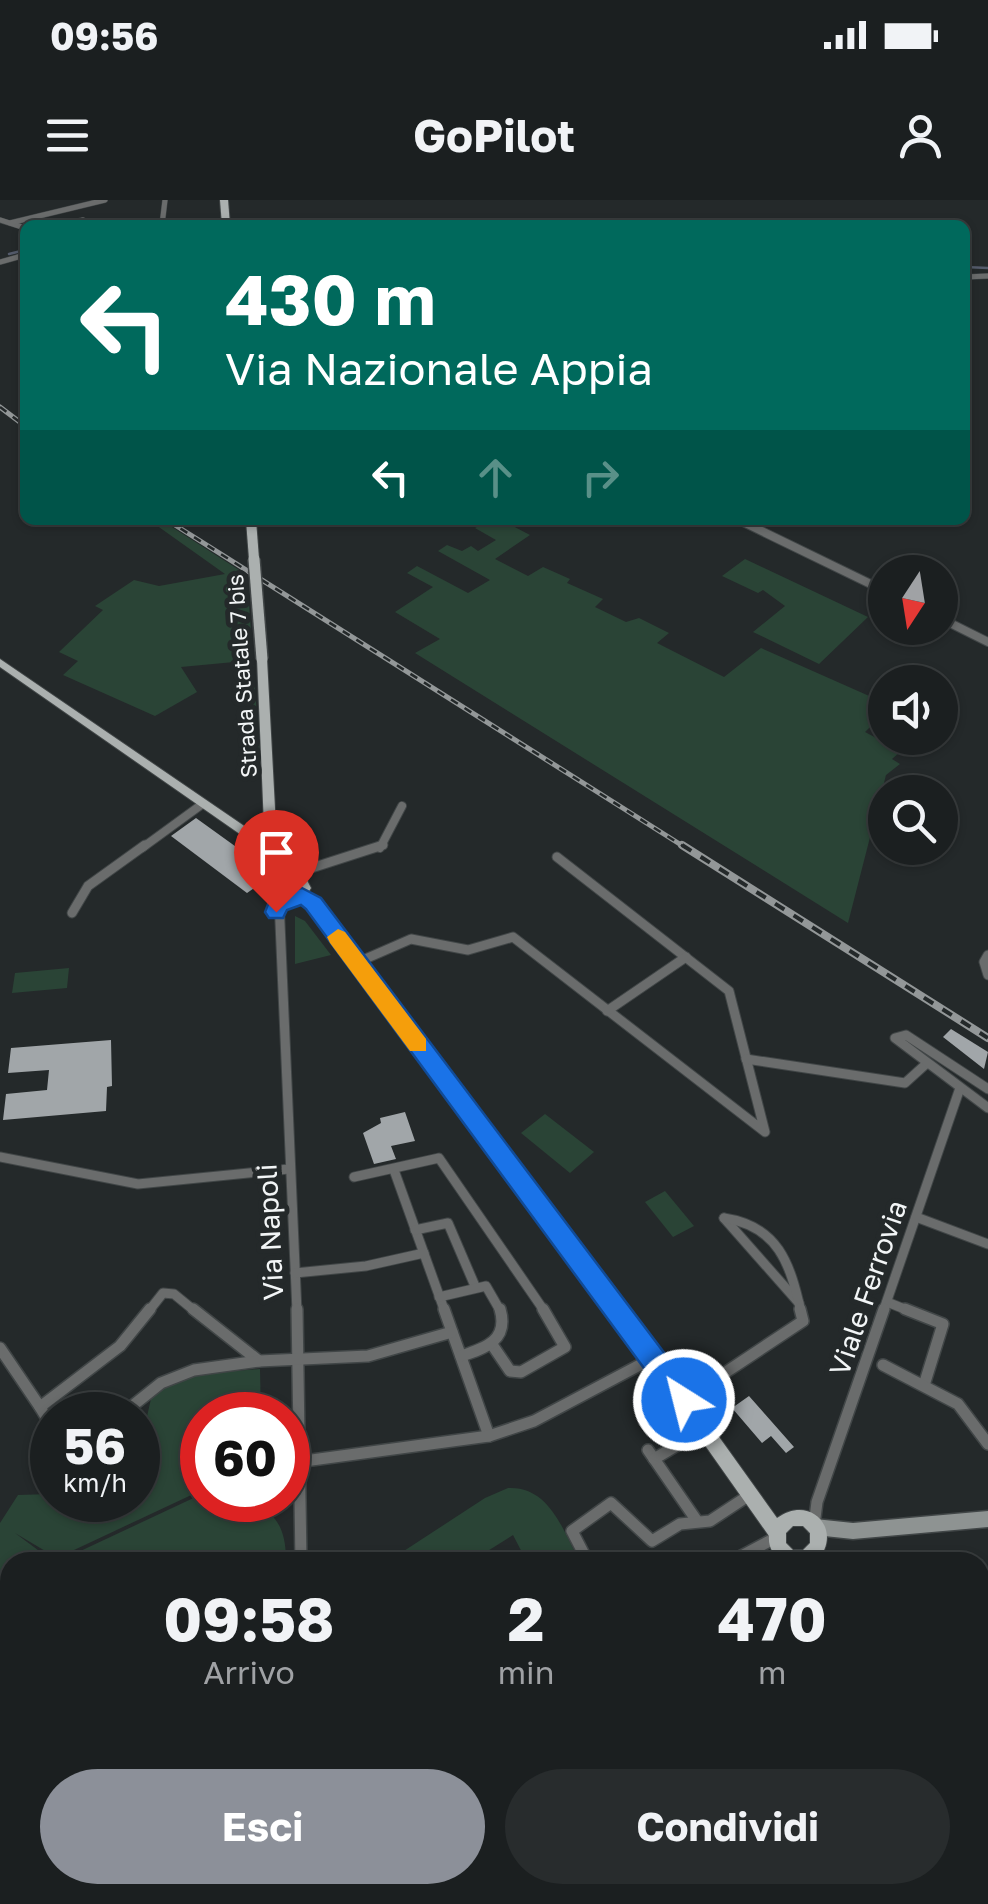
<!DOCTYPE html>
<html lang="it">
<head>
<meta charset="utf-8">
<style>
	body { margin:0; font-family:"Golos Text",sans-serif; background:#282c2d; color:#f1f3f6; height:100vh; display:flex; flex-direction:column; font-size:38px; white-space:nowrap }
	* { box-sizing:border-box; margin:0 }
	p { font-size:32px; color:#a0a2a5 }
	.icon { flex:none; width:55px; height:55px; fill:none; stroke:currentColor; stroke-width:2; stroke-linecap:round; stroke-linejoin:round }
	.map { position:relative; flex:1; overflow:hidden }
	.details { position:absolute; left:0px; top:1352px; width:990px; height:352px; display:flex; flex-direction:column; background:#1b1f20; border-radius:30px 30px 0 0; box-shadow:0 2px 8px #0004,0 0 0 2px #393d3e }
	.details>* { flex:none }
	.banner { position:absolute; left:20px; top:20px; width:950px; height:305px; border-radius:15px; box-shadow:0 2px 8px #0004,0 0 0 2px #393d3e; background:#00695c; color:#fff; overflow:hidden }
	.needle { width:65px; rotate:192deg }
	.fabs { position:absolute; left:868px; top:355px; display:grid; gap:20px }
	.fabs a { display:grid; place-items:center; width:90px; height:90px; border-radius:50%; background:#1b1f20; box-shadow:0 2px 8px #0004,0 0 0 2px #393d3e; font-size:50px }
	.speed { position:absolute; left:30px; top:1192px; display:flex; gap:20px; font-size:50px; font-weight:700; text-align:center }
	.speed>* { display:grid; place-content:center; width:130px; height:130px; border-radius:50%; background:#1b1f20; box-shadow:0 2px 8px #0004,0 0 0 2px #393d3e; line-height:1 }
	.speed small { font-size:25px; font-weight:400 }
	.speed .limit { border:15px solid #d22; background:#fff; color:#111 }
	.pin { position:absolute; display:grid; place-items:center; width:85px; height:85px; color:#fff; margin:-102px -42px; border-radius:50% 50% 50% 0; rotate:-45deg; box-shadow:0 0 10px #0007 }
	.pin .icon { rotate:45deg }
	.me { position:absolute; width:110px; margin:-55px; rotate:324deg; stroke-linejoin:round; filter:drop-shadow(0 0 8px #0008) }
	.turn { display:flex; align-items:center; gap:35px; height:210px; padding:0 40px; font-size:45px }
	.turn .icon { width:130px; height:130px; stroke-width:2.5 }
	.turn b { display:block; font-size:70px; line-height:85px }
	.lanes { display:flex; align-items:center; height:95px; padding:0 40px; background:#0003; justify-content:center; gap:50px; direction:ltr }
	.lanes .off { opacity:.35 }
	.eta { display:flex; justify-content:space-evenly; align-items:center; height:170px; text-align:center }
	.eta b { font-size:60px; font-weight:700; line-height:70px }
	.action { display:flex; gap:20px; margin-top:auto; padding:20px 40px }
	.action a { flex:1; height:115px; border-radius:60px; background:#8c9099; color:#fff; font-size:40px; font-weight:700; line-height:115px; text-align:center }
	.action a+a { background:#282c2d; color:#f1f3f6 }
	.status { display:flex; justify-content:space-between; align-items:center; height:70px; padding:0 50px; background:#1b1f20; direction:ltr }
	.status svg { height:28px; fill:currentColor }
	header { display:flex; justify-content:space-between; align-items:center; height:130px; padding:0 40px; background:#1b1f20; font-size:45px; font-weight:700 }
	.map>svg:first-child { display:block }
	.green { fill:#2a4436 }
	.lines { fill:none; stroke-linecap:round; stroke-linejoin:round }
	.stream { stroke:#545b6b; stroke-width:2.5 }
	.building { fill:#a1a6a9 }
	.minor-far3-casing { stroke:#414647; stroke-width:6 }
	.minor-far2-casing { stroke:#414647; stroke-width:10 }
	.minor-far1-casing { stroke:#414647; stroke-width:11 }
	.minor-casing { stroke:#414647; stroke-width:14 }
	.secondary-casing { stroke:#414647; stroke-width:3 }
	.primary-casing { stroke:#414647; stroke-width:2 }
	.minor-far3 { stroke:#6a6c6c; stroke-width:5 }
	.minor-far2 { stroke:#6a6c6c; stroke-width:8 }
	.minor-far1 { stroke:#6a6c6c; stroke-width:9 }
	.minor { stroke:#6a6c6c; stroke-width:11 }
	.secondary { fill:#8e9392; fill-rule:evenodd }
	.primary { fill:#abb0af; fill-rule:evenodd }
	.rail-far1-casing { stroke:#939798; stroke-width:5 }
	.rail-casing { stroke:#939798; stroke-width:8 }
	.rail-far1 { stroke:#24292a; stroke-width:2.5; stroke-dasharray:8; stroke-linecap:butt }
	.rail { stroke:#24292a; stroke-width:4; stroke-dasharray:11; stroke-linecap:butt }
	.primary-bridge-casing { stroke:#414647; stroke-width:14; stroke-linecap:butt }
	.primary-bridge { stroke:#abb0af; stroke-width:11 }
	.route { fill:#1a73e8; stroke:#114b97; stroke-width:2.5 }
	.slow { fill:#f59e0b }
	.labels { text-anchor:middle; stroke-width:10; stroke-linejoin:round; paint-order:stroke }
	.far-street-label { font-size:22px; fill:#f2f5f6; stroke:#24292a }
	.street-label { font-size:28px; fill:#f2f5f6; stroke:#24292a }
</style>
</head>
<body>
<div class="status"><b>09:56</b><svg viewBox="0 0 49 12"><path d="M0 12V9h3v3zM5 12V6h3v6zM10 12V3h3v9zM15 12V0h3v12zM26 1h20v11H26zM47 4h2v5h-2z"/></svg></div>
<header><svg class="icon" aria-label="menu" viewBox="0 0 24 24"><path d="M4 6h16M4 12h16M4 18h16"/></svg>GoPilot<svg class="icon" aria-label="person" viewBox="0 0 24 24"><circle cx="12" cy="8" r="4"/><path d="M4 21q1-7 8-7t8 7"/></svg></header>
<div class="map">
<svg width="988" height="1704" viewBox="0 0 988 1704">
	<rect width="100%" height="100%" fill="#24292a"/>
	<!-- green -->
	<g class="green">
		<path d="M149 320H161L247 375 260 559 254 560 245 461 181 467 197 492 155 516 63 475 78 461 59 452 103 410 95 406 134 380 159 386 225 374Z"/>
		<path d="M490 320H501L530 335 495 359 528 376 543 367 570 379 567 383 603 399 595 407 626 422 639 418 669 433 657 443 724 477 761 448 885 503V528L874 523 865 532 901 551 892 559 900 564 886 575 848 723 415 453 440 439 395 412 433 387 407 373 417 366 468 393 490 380 438 351 447 345 462 351 471 346 478 351 496 340 475 328Z"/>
		<path d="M745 359 868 417 819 464 753 432 785 406 763 390 758 393 722 376Z"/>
		<path d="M295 716 305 721 331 755 295 764Z"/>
		<path d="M69 768 67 788 12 793 15 773Z"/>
		<path d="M545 914 594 952 570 973 521 933Z"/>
		<path d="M665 991 694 1026 673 1037 645 1002Z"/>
		<path d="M260 1169 261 1215H202V1290L57 1358 15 1333 54 1362H10V1555L0 1557V1323L18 1295 52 1294V1300H138V1256L153 1190 184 1175Z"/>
		<path d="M508 1288C550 1286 563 1331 580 1362H527L513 1335 470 1362H387L485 1298Z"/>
		<path d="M202 1294V1300C252 1300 287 1304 286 1362H57Z"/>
		<path d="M520 1695H733L725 1704H523Z"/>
	</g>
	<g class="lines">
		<!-- stream -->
		<g class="stream">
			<path d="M9 54 25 50"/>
			<path d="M965 67 988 68"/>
		</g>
	</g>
	<!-- building -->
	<g class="building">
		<path d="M196 618 246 654 240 658 254 669 260 684 247 693 171 636Z"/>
		<path d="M951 829 988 852 984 869 943 837Z"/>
		<path d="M111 840 112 886 107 887 106 911 3 920 6 894 47 890 49 870 8 873 11 848Z"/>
		<path d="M405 912 415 941 391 946 396 959 374 964 363 933 381 923 380 918Z"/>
		<path d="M749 1196 794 1247 786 1253 771 1236 762 1243 732 1208Z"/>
	</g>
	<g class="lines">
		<defs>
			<g id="minor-far3">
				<path d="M0 20 25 28"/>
				<path d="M10 23 105 0"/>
				<path d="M62 25 83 20"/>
				<path d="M162 25 165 0"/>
				<path d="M0 62 25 55"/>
				<path d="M965 77 988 76"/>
			</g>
			<g id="minor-far2">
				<path d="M739 320 885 391"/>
				<path d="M940 418 988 442"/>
				<path d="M142 648 201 605"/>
				<path d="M380 648 402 606"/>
			</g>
			<g id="minor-far1">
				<path d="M296 673 383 645"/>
				<path d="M279 700 297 1112"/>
				<path d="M72 713 88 686 145 645"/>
				<path d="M988 755 984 762 988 775"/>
				<path d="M356 763 411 739 468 750 513 737 765 932 729 791 557 657"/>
				<path d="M607 811 686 757"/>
				<path d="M746 859 905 883 926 864"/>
				<path d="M988 889 906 835 895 838 988 908"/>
				<path d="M0 957 138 984 289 969"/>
				<path d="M394 970 445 1112"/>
				<path d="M354 977 439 958 545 1112"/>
				<path d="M916 1017 988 1044"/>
				<path d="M724 1018 799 1103"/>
				<path d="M724 1018C778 1026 790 1063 801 1112"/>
				<path d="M415 1030 448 1023 475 1086"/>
				<path d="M295 1073 366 1066 424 1053"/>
				<path d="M439 1097 486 1086 501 1112"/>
				<path d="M887 1102 912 1112"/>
				<path d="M148 1112 163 1093 174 1094 196 1112"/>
				<path d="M883 1112 960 888"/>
			</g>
			<g id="minor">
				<path d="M193 1109 259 1161"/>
				<path d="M297 1109 301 1362"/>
				<path d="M444 1109 489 1236"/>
				<path d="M905 1109 943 1124 925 1182"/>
				<path d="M493 1146 510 1171 521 1172 565 1147 543 1109"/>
				<path d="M0 1148 40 1207"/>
				<path d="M461 1156C486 1148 509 1140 500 1109"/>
				<path d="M883 1165 958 1204 988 1244"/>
				<path d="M684 1200 803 1121 800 1109"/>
				<path d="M121 1215 161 1183 194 1170 259 1161 368 1156 452 1132"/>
				<path d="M52 1227 40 1207 120 1146 150 1109"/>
				<path d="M648 1250 697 1321"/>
				<path d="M654 1259 703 1230"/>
				<path d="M297 1262 489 1236 534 1221 653 1158"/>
				<path d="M814 1326 817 1302 884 1109"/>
				<path d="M588 1362 572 1331 611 1303 652 1341 680 1324 710 1321 751 1294"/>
				<path d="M730 1362 777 1337"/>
				<path d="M308 1695 313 1704"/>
				<path d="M498 1695 505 1704"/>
				<path d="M46 1704 57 1695"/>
				<path d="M739 1704 747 1695"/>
			</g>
			<path id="secondary" d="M988 1311V1327L853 1339 815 1335 809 1332 807 1327 809 1322 815 1319 853 1323Z"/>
			<g id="primary">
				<path d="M220 0H228L230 25H222Z"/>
				<path d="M246 320H256L259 359 254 362 249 359Z"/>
				<path d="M262 456 267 459 276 627 289 646 311 688 308 693 318 701 659 1153 777 1318C811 1293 845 1331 816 1362H782C773 1356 768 1346 769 1336L647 1163 310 707 301 701 294 706 270 699 247 639 0 467V459L253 632 264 626 257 459ZM269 634 298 687 291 696 279 693 259 639ZM793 1326H803L810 1333V1343L803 1350H793L786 1343V1333Z"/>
				<path d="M894 1695H914L918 1704H898Z"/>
			</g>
		</defs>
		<!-- minor-far3 casing -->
		<use href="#minor-far3" class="minor-far3-casing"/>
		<!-- minor-far2 casing -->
		<use href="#minor-far2" class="minor-far2-casing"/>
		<!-- minor-far1 casing -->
		<use href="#minor-far1" class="minor-far1-casing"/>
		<!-- minor casing -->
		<use href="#minor" class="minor-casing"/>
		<!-- secondary casing -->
		<use href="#secondary" class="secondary-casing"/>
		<!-- primary casing -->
		<use href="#primary" class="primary-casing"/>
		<!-- minor-far3 -->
		<use href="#minor-far3" class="minor-far3"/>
		<!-- minor-far2 -->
		<use href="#minor-far2" class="minor-far2"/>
		<!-- minor-far1 -->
		<use href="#minor-far1" class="minor-far1"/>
		<!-- minor -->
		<use href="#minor" class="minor"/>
		<!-- secondary -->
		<use href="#secondary" class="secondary"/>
		<!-- primary -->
		<use href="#primary" class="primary"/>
		<defs>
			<g id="rail-far1">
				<path d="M0 207 25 226"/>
				<path d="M167 320 686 648"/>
			</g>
			<path id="rail" d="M682 645 988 838"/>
		</defs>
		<!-- rail-far1 casing -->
		<use href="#rail-far1" class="rail-far1-casing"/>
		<!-- rail casing -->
		<use href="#rail" class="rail-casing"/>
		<!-- rail-far1 -->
		<use href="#rail-far1" class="rail-far1"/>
		<!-- rail -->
		<use href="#rail" class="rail"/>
		<defs>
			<path id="primary-bridge" d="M254 359 262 459"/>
		</defs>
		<!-- primary-bridge casing -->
		<use href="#primary-bridge" class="primary-bridge-casing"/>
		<!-- primary-bridge -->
		<use href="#primary-bridge" class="primary-bridge"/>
	</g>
	<!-- route -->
	<path class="route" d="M302 688 321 698 693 1191 697 1200 693 1209 684 1213 674 1209 306 709 301 705 287 710 283 718H269L265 712 272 694Z"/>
	<!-- slow -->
	<path class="slow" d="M338 729 345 732 426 839V851H410L330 743 327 737Z"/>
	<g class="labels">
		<!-- far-street labels -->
		<g class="far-street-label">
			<text transform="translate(242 476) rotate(-94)" y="8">Strada Statale 7 bis</text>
		</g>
		<!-- street labels -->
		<g class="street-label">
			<text transform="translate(270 1032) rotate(-93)" y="10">Via Napoli</text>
			<text transform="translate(868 1088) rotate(-71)" y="10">Viale Ferrovia</text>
		</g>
	</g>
</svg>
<div class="fabs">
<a><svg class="needle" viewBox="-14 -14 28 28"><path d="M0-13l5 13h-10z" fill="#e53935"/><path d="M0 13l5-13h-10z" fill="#a0a2a5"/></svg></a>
<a><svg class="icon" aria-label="sound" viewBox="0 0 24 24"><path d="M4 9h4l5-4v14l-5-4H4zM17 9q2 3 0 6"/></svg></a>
<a><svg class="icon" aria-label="search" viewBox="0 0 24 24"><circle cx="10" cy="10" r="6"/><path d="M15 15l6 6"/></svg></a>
</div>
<div class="speed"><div>56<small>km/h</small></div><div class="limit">60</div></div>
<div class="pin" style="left:276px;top:712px;background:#d93025"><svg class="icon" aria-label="arrive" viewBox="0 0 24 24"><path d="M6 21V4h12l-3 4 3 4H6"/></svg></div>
<svg class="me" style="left:684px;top:1200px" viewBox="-20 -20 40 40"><circle r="17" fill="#1a73e8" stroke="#fff" stroke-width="3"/><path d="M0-11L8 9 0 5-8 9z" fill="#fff"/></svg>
<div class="banner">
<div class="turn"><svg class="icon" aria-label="left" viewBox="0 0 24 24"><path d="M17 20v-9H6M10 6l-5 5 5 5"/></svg><div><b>430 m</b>Via Nazionale Appia</div></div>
<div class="lanes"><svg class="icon" aria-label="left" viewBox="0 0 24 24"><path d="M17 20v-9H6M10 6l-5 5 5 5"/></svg><svg class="icon off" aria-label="ahead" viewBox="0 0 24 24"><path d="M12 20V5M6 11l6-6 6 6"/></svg><svg class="icon off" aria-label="right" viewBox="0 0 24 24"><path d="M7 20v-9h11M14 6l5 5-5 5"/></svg></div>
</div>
<section class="details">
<div class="eta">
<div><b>09:58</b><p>Arrivo</p></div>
<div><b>2</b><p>min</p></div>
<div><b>470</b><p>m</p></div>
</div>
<div class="action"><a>Esci</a><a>Condividi</a></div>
</section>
</div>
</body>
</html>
